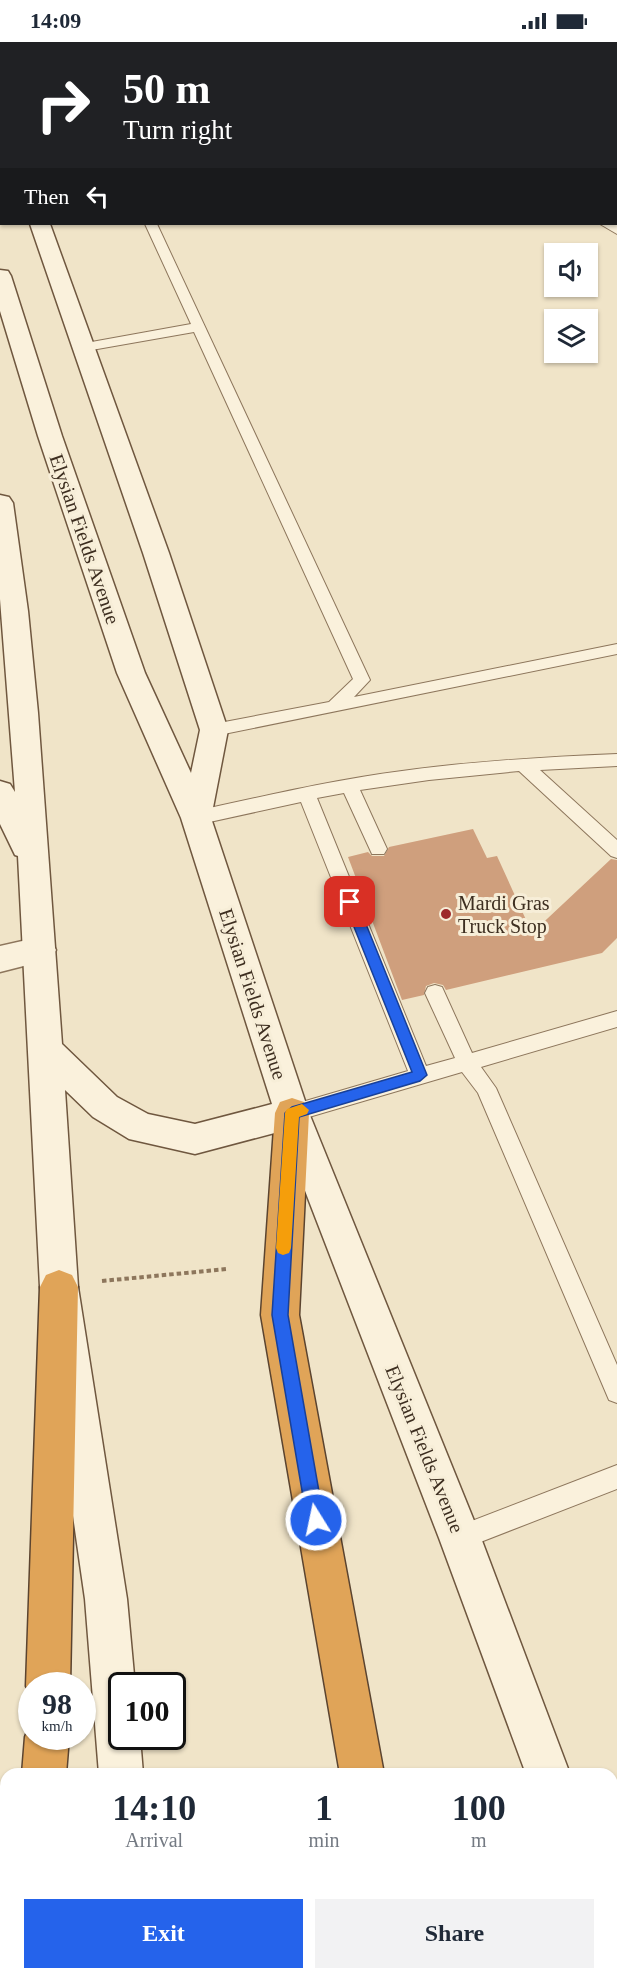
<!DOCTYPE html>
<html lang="en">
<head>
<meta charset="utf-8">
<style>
	body { margin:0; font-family:"Times New Roman",serif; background:#f2f2f3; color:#1f2937; height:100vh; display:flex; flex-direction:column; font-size:22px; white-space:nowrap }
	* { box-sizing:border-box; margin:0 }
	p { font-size:20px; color:#747a83 }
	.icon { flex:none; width:33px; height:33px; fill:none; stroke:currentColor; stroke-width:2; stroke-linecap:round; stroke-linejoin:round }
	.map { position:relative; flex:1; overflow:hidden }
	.panel { position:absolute; left:0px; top:1726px; width:618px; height:212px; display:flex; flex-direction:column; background:#fff; border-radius:18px 18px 0 0; box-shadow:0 2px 4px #0004 }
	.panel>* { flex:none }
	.guide { position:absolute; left:0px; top:0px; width:618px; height:183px; box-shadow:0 2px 4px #0004; background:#202124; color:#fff; overflow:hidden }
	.buttons { position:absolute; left:544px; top:201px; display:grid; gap:12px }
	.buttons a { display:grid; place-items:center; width:54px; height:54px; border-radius:0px; background:#fff; box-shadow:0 2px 4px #0004; font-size:30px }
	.speed { position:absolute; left:18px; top:1630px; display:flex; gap:12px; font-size:30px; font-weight:700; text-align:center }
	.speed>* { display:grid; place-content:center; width:78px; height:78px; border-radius:50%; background:#fff; box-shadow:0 2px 4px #0004; line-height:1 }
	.speed small { font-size:15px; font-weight:400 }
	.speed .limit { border:3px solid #111; border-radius:9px; background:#fff; color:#111 }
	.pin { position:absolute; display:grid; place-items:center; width:51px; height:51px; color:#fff; margin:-26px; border-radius:12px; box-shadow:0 3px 9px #0006 }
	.me { position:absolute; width:66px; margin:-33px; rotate:350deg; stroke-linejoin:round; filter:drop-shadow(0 0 4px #0008) }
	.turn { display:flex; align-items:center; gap:21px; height:126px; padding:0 24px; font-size:27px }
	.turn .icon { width:78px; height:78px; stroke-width:2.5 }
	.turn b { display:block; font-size:42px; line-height:51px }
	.then { display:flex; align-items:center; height:57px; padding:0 24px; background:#0003; gap:12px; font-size:22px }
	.eta { display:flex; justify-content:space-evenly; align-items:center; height:102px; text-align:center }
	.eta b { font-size:36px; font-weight:700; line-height:42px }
	.action { display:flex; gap:12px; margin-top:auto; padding:12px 24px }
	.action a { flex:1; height:69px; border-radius:0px; background:#2563eb; color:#fff; font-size:24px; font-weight:700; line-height:69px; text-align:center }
	.action a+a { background:#f2f2f3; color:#1f2937 }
	.status { display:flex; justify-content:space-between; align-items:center; height:42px; padding:0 30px; background:#fff; direction:ltr }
	.status svg { height:16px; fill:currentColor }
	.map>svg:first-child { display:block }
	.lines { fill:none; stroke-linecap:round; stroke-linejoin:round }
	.canal { fill:#a9c4bc; fill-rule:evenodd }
	.building { fill:#cf9f7d }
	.service-casing { stroke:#8d765c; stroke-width:2 }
	.minor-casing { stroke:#8d765c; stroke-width:3 }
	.tertiary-casing { stroke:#8d765c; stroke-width:3 }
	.secondary-casing { stroke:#6f573f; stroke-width:3 }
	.motorway-casing { stroke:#5b4430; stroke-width:3 }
	.path { stroke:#8d765c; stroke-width:4; stroke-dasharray:4.5 3; stroke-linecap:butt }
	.service { fill:#faf1dc; fill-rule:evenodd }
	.minor { fill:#faf1dc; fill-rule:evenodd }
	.tertiary { fill:#faf1dc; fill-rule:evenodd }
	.secondary { fill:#faf1dc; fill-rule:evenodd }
	.motorway { fill:#e0a458; fill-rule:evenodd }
	.route { fill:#2563eb; stroke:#184099; stroke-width:1.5 }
	.slow { fill:#f59e0b }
	.poi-dot { fill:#9e2a2b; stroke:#f7eed8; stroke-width:2 }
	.labels { text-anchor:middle; stroke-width:6; stroke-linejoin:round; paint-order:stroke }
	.street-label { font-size:20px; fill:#3d2e20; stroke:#f7eed8 }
	.poi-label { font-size:20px; fill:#3d2e20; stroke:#f7eed8; text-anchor:start }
</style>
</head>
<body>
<div class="status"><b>14:09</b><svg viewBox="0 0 49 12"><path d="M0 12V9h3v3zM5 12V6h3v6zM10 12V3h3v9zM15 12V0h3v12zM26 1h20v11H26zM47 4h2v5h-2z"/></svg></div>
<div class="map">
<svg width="617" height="1937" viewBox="0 0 617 1937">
	<rect width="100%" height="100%" fill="#f0e4c8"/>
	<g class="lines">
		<!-- canal -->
		<g class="canal">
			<path d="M209 0H247L208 2Z"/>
			<rect x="0" y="21" width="2" height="16"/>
		</g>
	</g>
	<!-- building -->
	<path class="building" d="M473 787 487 816 497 814 532 891 611 817 617 818V896L602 911 446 948 443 943 434 941 426 944 424 953 402 958 348 815 368 810 372 814H384L389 805Z"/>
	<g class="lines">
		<defs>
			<g id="service">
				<path d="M462 0H483L461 2Z"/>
				<rect x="0" y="63" width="2" height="6"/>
				<rect x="616" y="84" width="1" height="6"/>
				<path d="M145 182H157L370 638 354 655 617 602V612L214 694 208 692 206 688 214 682 329 660 353 637 194 290 86 309 79 305 86 301 191 282Z"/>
				<path d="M600 182 617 183V192Z"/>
				<path d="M617 712V724L540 728 617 798V816L611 814 519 729 429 738 360 748 387 807 384 812H372L344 751 317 756 426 1024 455 1016 425 951 428 945 435 943 442 945 472 1011 617 969V985L481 1025 496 1046 617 1323V1361L609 1358 478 1051 462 1030 292 1080 285 1077 282 1071 285 1065 408 1029 301 760 196 783 190 781 187 776 190 771 196 769C265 754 332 738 402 729 474 719 545 715 617 712Z"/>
				<path d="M617 1423V1447L460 1508 451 1505 448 1496 451 1487Z"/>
			</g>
			<path id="minor" d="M40 895 51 899 56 908 51 917 0 930V904Z"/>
			<g id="tertiary">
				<rect x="616" y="49" width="1" height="12"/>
				<rect x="0" y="74" width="2" height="12"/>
				<rect x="0" y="136" width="2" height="12"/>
			</g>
			<g id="secondary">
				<path d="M30 182H50L169 511 228 688 211 776 309 1071 481 1496 570 1732H526L439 1496 282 1089 195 1112 129 1097 93 1075 65 1048 78 1245 127 1557 135 1644H122V1695H140L143 1732H99L85 1557 40 1245 18 814 15 813 0 782V739L10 742 15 750 0 557V453L9 455 13 461 28 569 38 671 62 1002 117 1055 148 1072 195 1082 272 1062 181 776 117 631 38 394 0 269V228L8 229 11 234 62 394 145 631 191 731 200 688 143 511Z"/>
				<path d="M612 1738 617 1740V1788L612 1786Z"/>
				<path d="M612 1891 617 1893V1937H596L594 1932H612Z"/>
				<path d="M114 1932H162L163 1937H115Z"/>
			</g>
			<g id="motorway">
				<path d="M292 1056 304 1060 309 1071 299 1273 384 1732H340L261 1273 275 1071 280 1060Z"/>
				<path d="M59 1228 72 1233 78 1245 70 1644H32V1657L26 1644 40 1245 46 1233Z"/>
				<path d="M31 1679 32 1695H69L66 1732H22L25 1695Z"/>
				<path d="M6 1915V1932H47L46 1937H0Z"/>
				<path d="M378 1932H426L427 1937H379Z"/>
			</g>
		</defs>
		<!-- service casing -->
		<use href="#service" class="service-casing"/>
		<!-- minor casing -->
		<use href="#minor" class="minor-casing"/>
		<!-- tertiary casing -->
		<use href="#tertiary" class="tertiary-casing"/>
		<!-- secondary casing -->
		<use href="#secondary" class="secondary-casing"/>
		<!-- motorway casing -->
		<use href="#motorway" class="motorway-casing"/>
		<!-- path -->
		<path class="path" d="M102 1239 227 1227"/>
		<!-- service -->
		<use href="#service" class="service"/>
		<!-- minor -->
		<use href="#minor" class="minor"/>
		<!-- tertiary -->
		<use href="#tertiary" class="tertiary"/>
		<!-- secondary -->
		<use href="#secondary" class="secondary"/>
		<!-- motorway -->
		<use href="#motorway" class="motorway"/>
	</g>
	<!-- route -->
	<path class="route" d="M350 854 357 860 427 1033 420 1039 299 1075 288 1273 324 1478 322 1483 316 1486 310 1483 307 1478 272 1273 285 1071 292 1065 412 1030 344 860Z"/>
	<!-- slow -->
	<path class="slow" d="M302 1062 309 1068 307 1072 299 1075 291 1206 289 1211 283 1213 278 1211 276 1206 285 1071 287 1067Z"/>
	<!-- markers -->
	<circle class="poi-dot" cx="446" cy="872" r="6"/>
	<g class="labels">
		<!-- street labels -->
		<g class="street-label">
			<text transform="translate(85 497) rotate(71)" y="7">Elysian Fields Avenue</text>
			<text transform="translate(253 952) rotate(72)" y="7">Elysian Fields Avenue</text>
			<text transform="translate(425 1407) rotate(68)" y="7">Elysian Fields Avenue</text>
		</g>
		<!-- poi labels -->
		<g class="poi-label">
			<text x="458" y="868">Mardi Gras<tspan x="458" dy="23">Truck Stop</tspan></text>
		</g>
	</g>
</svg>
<div class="buttons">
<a><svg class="icon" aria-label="sound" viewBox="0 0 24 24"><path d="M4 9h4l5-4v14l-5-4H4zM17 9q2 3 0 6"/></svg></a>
<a><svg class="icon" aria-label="layers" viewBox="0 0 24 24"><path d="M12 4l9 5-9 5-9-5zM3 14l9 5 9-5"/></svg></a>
</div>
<div class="speed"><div>98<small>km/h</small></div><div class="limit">100</div></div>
<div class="pin" style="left:350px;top:860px;background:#d93025"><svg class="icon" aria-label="arrive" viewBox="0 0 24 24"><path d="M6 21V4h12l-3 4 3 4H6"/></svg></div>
<svg class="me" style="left:316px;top:1478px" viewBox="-20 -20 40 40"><circle r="17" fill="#2563eb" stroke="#fff" stroke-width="3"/><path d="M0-11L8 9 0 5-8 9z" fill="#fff"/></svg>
<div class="guide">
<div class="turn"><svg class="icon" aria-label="right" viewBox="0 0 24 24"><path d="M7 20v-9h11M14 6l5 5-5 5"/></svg><div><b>50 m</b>Turn right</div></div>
<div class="then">Then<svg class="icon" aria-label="left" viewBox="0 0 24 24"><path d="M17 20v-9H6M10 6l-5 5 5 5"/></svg></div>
</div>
<section class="panel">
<div class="eta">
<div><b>14:10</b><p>Arrival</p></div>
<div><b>1</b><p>min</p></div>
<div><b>100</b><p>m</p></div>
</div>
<div class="action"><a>Exit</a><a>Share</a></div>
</section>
</div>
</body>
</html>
